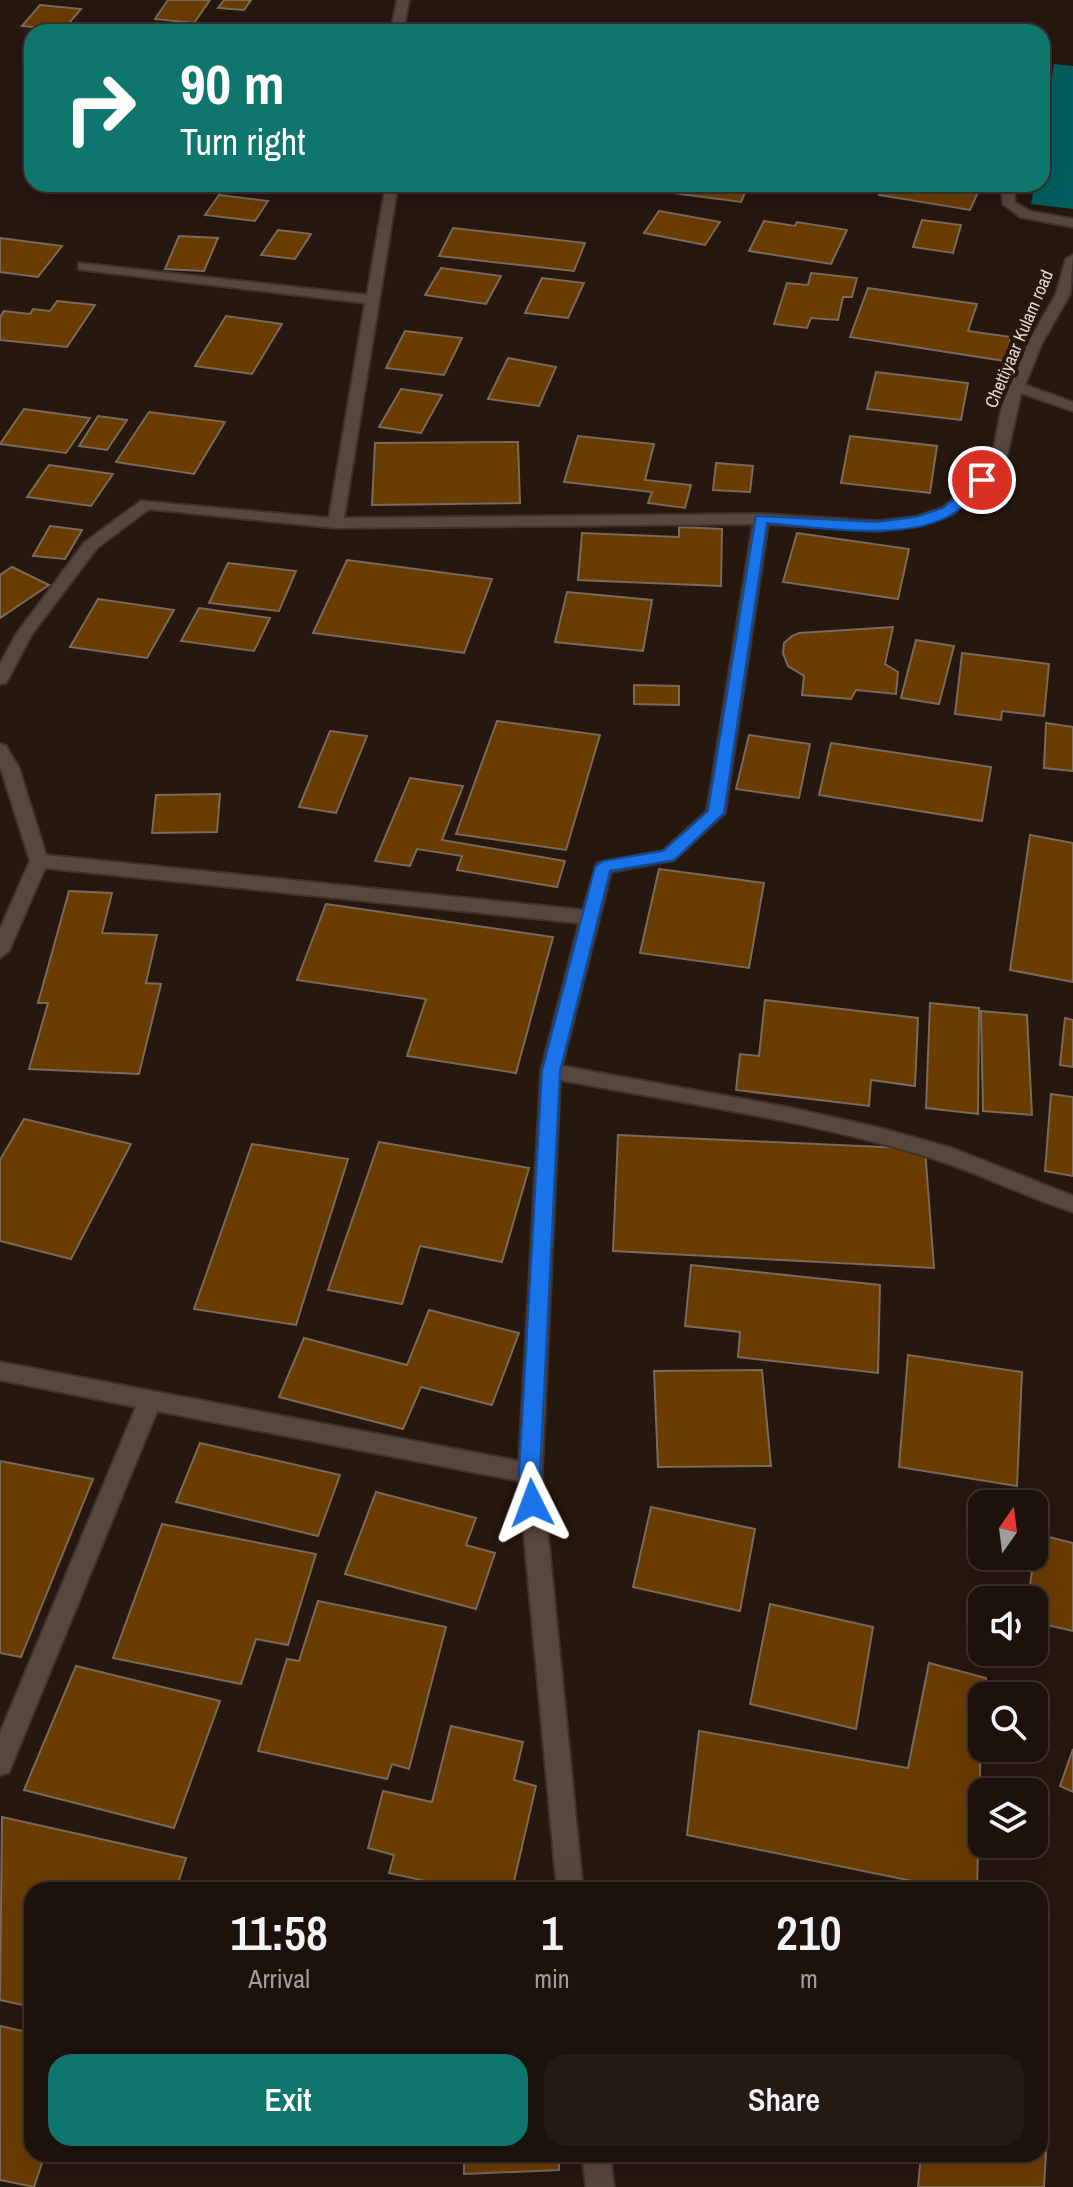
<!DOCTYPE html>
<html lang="en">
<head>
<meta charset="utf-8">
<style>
	body { margin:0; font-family:"Archivo Narrow",sans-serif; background:#251a14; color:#f1f3f6; height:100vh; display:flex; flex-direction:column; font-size:30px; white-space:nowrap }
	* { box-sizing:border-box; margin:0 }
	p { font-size:26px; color:#a09d9d }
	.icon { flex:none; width:44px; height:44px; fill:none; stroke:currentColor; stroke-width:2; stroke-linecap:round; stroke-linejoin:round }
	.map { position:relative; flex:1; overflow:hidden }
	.panel { position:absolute; left:24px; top:1882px; width:1024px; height:280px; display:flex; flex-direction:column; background:#1c110b; border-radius:24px; box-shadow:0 8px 32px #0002,0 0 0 2px #3a312c }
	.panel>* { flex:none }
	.hud { position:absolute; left:24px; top:24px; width:1026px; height:168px; border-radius:24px; box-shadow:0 8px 32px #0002,0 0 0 2px #3a312c; background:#0f766e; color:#fff; overflow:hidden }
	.needle { width:52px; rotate:14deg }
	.tools { position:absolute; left:968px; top:1490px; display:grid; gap:16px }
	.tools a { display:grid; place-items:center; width:80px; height:80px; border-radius:16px; background:#1c110b; box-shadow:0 8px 32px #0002,0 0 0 2px #3a312c; font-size:40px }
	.pin { position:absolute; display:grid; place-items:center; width:68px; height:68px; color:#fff; margin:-34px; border:4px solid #fff; border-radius:50%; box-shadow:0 2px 8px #0007 }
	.me { position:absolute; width:88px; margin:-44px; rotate:357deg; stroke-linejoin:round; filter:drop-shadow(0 0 6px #0008) }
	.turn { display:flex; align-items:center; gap:28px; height:168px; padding:0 24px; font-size:36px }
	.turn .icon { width:104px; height:104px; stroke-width:2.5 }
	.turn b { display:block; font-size:56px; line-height:68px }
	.eta { display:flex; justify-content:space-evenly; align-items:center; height:136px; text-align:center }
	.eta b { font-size:48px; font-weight:600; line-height:56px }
	.cta { display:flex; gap:16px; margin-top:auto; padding:16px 24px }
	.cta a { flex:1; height:92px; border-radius:24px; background:#0f766e; color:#fff; font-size:32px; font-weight:600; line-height:92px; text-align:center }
	.cta a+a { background:#251a14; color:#f1f3f6 }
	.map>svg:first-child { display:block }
	.water { fill:#025e60 }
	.building { fill:#6b3c00; stroke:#796a5c; stroke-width:2 }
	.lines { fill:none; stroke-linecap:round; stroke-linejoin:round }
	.minor-casing { stroke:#3c322e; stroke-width:4 }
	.minor { fill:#58473d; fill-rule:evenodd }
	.route { fill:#1a73e8; stroke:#114b97; stroke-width:2 }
	.labels { text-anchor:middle; stroke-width:8; stroke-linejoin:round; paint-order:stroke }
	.far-street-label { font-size:18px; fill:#e1d7d1; stroke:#26170f }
</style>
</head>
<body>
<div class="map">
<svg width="1073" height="2187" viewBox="0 0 1073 2187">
	<rect width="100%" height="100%" fill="#26170f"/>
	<!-- water -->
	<path class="water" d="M1054 64 1073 66V209L1031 204 1035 184H1042V139Z"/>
	<!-- building -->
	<g class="building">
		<path d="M168 0H210L194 23 155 19Z"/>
		<path d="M224 0H251L244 10 218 8Z"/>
		<path d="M40 5 81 9 63 30 22 26Z"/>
		<path d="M668 184H749L741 202 665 192Z"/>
		<path d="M884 184H954L980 188 970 210 879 195Z"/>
		<path d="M219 195 268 201 255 221 205 215Z"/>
		<path d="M659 211 720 222 705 245 644 233Z"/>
		<path d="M922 220 961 225 953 253 913 247Z"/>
		<path d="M764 221 795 226 797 222 847 230 831 264 749 251Z"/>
		<path d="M453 228 585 243 574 271 439 256Z"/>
		<path d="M278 230 311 234 295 259 261 255Z"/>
		<path d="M179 236 218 238 204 271 165 269Z"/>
		<path d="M0 238 62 246 38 277 0 272Z"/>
		<path d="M441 268 501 276 486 304 425 295Z"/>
		<path d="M811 273 857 278 852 297H843L838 320 811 318 807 328 774 324 787 283 808 285Z"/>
		<path d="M542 278 584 283 568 318 525 313Z"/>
		<path d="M868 288 977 304 968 331 1011 337 1005 361 850 337Z"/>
		<path d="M57 301 95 305 67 347 0 340V317L4 311 30 314 33 309 50 311Z"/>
		<path d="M226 316 282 324 252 374 195 366Z"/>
		<path d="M405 331 462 338 444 375 386 368Z"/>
		<path d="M508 358 556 367 539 406 488 399Z"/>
		<path d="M876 372 968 383 961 420 867 409Z"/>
		<path d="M401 389 442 395 421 433 379 427Z"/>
		<path d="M24 409 90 418 66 453 0 444Z"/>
		<path d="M149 412 225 422 194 474 116 462Z"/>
		<path d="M98 416 127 420 107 450 79 446Z"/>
		<path d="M578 436 654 444 645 480 691 485 685 508 648 503 652 492 564 482Z"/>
		<path d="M850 436 937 446 930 493 841 483Z"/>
		<path d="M518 442 520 503 372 505 375 443Z"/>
		<path d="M716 463 753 466 750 492 713 490Z"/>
		<path d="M49 465 113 474 91 506 27 497Z"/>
		<path d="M50 526 82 530 65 559 33 556Z"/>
		<path d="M679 527 722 529 721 586 578 580 582 533 679 537Z"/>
		<path d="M797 533 909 549 898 599 783 582Z"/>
		<path d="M347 560 492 579 464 653 313 633Z"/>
		<path d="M228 563 296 571 279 611 209 603Z"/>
		<path d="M12 567 49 585 0 618V575Z"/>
		<path d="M567 592 652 600 643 651 555 642Z"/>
		<path d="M98 599 174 610 147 658 70 647Z"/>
		<path d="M199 608 270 618 254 651 181 641Z"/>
		<path d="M893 627 885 664 898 672 896 694 856 690 851 699 802 695 804 676 788 666 783 653 784 643 792 636 799 633Z"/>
		<path d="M916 640 954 646 939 704 901 698Z"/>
		<path d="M962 653 1049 664 1044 716 1002 711 1001 720 955 714Z"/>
		<path d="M634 685 679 686V705L634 704Z"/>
		<path d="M497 721 600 735 566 850 456 834Z"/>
		<path d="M1046 723 1073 727V771L1044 768Z"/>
		<path d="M330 731 367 736 336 813 299 807Z"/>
		<path d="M749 735 810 744 799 798 736 789Z"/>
		<path d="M831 743 991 767 982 821 819 795Z"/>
		<path d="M410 778 463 786 442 840 565 861 557 887 457 870 462 856 417 849 410 866 375 861Z"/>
		<path d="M220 794 217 832 152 833 156 795Z"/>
		<path d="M1030 835 1073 843V982L1010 970Z"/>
		<path d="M659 869 764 883 749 968 640 953Z"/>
		<path d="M69 891 112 893 102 933 157 935 146 983 161 984 139 1074 29 1069 48 1003H38Z"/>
		<path d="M326 904 553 937 516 1073 407 1056 426 999 297 980Z"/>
		<path d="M765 1000 918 1018 915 1086 871 1080 869 1106 736 1090 740 1054 759 1056Z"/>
		<path d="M930 1003 979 1008 978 1114 926 1108Z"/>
		<path d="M981 1011 1027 1015 1032 1115 983 1111Z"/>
		<path d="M1065 1018 1073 1020V1067L1060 1065Z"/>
		<path d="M1051 1094 1073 1097V1176L1045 1171Z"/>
		<path d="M24 1119 131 1144 71 1259 0 1241V1160Z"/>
		<path d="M618 1135 925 1149 934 1268 613 1251Z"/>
		<path d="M379 1142 529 1168 502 1262 420 1246 402 1304 328 1290Z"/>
		<path d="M252 1144 348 1159 296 1325 194 1309Z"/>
		<path d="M691 1265 880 1285 878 1373 738 1357 740 1332 685 1326Z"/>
		<path d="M429 1310 519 1333 492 1405 421 1387 403 1429 279 1397 304 1338 407 1365Z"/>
		<path d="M908 1355 1022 1372 1017 1486 899 1467Z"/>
		<path d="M762 1370 771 1466 658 1467 654 1371Z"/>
		<path d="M200 1443 340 1475 318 1536 176 1502Z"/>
		<path d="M0 1461 93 1479 21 1657 0 1653Z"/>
		<path d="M376 1492 476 1518 466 1545 495 1553 476 1609 345 1574Z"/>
		<path d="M651 1507 755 1529 740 1611 633 1587Z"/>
		<path d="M162 1524 316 1554 288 1645 256 1639 241 1684 113 1658Z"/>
		<path d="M1037 1534 1073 1543V1631L1034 1622V1600H1028Z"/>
		<path d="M318 1601 446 1627 409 1769 392 1764 387 1779 258 1751 287 1659 299 1661Z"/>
		<path d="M770 1604 873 1627 856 1729 750 1704Z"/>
		<path d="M929 1663 986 1678 985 1696H982L977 1890H956L687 1835 699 1731 908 1768Z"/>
		<path d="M76 1666 220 1701 174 1828 24 1790Z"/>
		<path d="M451 1726 523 1742 514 1780 536 1786 512 1890H467L389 1873 394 1855 368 1848 383 1791 432 1802Z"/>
		<path d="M1073 1749V1792L1060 1786Z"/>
		<path d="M2 1817 186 1858 176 1890H32V2007L0 2000Z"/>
		<path d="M0 2026 32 2033V2154H45L34 2187 0 2180Z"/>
		<path d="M1040 2118 1048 2119 1044 2187H918L921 2154H1040Z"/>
		<path d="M464 2154H559V2170L464 2174Z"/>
	</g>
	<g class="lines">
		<defs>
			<g id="minor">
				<path d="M397 0H409L403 32H391Z"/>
				<path d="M386 184H398L344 518 761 514 877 521 916 517 943 508 991 464 1002 405 1028 343 1056 294 1066 259 1073 255 1070 294 1042 343 1025 385 1073 402V411L1021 393 1005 465 953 514 918 526 877 531 768 524 725 813 674 860 611 872 562 1066 787 1107 880 1128 952 1148 1073 1196V1212C1023 1196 975 1171 925 1156 806 1120 682 1103 560 1080L542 1473 583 1890H557L519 1481 157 1411 9 1772 0 1775V1733L136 1407 0 1380V1362L519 1461 541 1071 579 923 45 868 9 951 0 958V929L30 861 0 766V744L6 746 19 768 46 855 583 910 597 863 663 851 707 811 753 524 336 528 149 509 97 548 32 634 6 683 0 684V664L17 633 85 542 141 501 329 518 365 303 84 270 79 269V263L367 295Z"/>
				<path d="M1001 184H1013L1015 202 1029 211 1073 219V227L1020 217 1003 204Z"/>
				<path d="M582 2154H610L614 2187H586Z"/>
			</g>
		</defs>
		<!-- minor casing -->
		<use href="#minor" class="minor-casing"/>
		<!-- minor -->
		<use href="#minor" class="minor"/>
	</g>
	<!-- route -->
	<path class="route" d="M982 476 988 480 986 483C976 493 966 505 954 513 909 543 819 527 767 523L724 813 674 860 610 871 560 1071 540 1473 543 1503 540 1509 532 1512 525 1509 519 1473 542 1071 595 867 603 861 663 851 708 811 756 516 877 522 916 517 943 508Z"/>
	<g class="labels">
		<!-- far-street labels -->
		<g class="far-street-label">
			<text transform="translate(1019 339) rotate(-67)" y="6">Chettiyaar Kulam road</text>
		</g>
	</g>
</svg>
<div class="tools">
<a><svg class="needle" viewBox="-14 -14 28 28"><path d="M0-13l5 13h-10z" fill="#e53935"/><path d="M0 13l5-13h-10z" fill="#a09d9d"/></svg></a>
<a><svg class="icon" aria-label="sound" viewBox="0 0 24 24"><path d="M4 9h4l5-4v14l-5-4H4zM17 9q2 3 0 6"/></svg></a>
<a><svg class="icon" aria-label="search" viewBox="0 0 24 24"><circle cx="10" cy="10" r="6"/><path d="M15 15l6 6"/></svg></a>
<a><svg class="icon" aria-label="layers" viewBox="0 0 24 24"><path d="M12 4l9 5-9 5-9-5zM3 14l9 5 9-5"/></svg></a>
</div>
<div class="pin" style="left:982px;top:480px;background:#d93025"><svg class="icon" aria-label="arrive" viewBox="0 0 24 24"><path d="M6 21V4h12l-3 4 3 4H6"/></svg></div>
<svg class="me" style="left:532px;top:1503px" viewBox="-20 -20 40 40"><path d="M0-17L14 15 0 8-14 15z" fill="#1a73e8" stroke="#fff" stroke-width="4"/></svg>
<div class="hud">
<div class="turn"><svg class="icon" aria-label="right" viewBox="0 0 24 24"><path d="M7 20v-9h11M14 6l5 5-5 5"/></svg><div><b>90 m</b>Turn right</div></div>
</div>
<section class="panel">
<div class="eta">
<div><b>11:58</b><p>Arrival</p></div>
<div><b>1</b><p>min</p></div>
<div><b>210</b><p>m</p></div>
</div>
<div class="cta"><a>Exit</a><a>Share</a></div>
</section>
</div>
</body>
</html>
